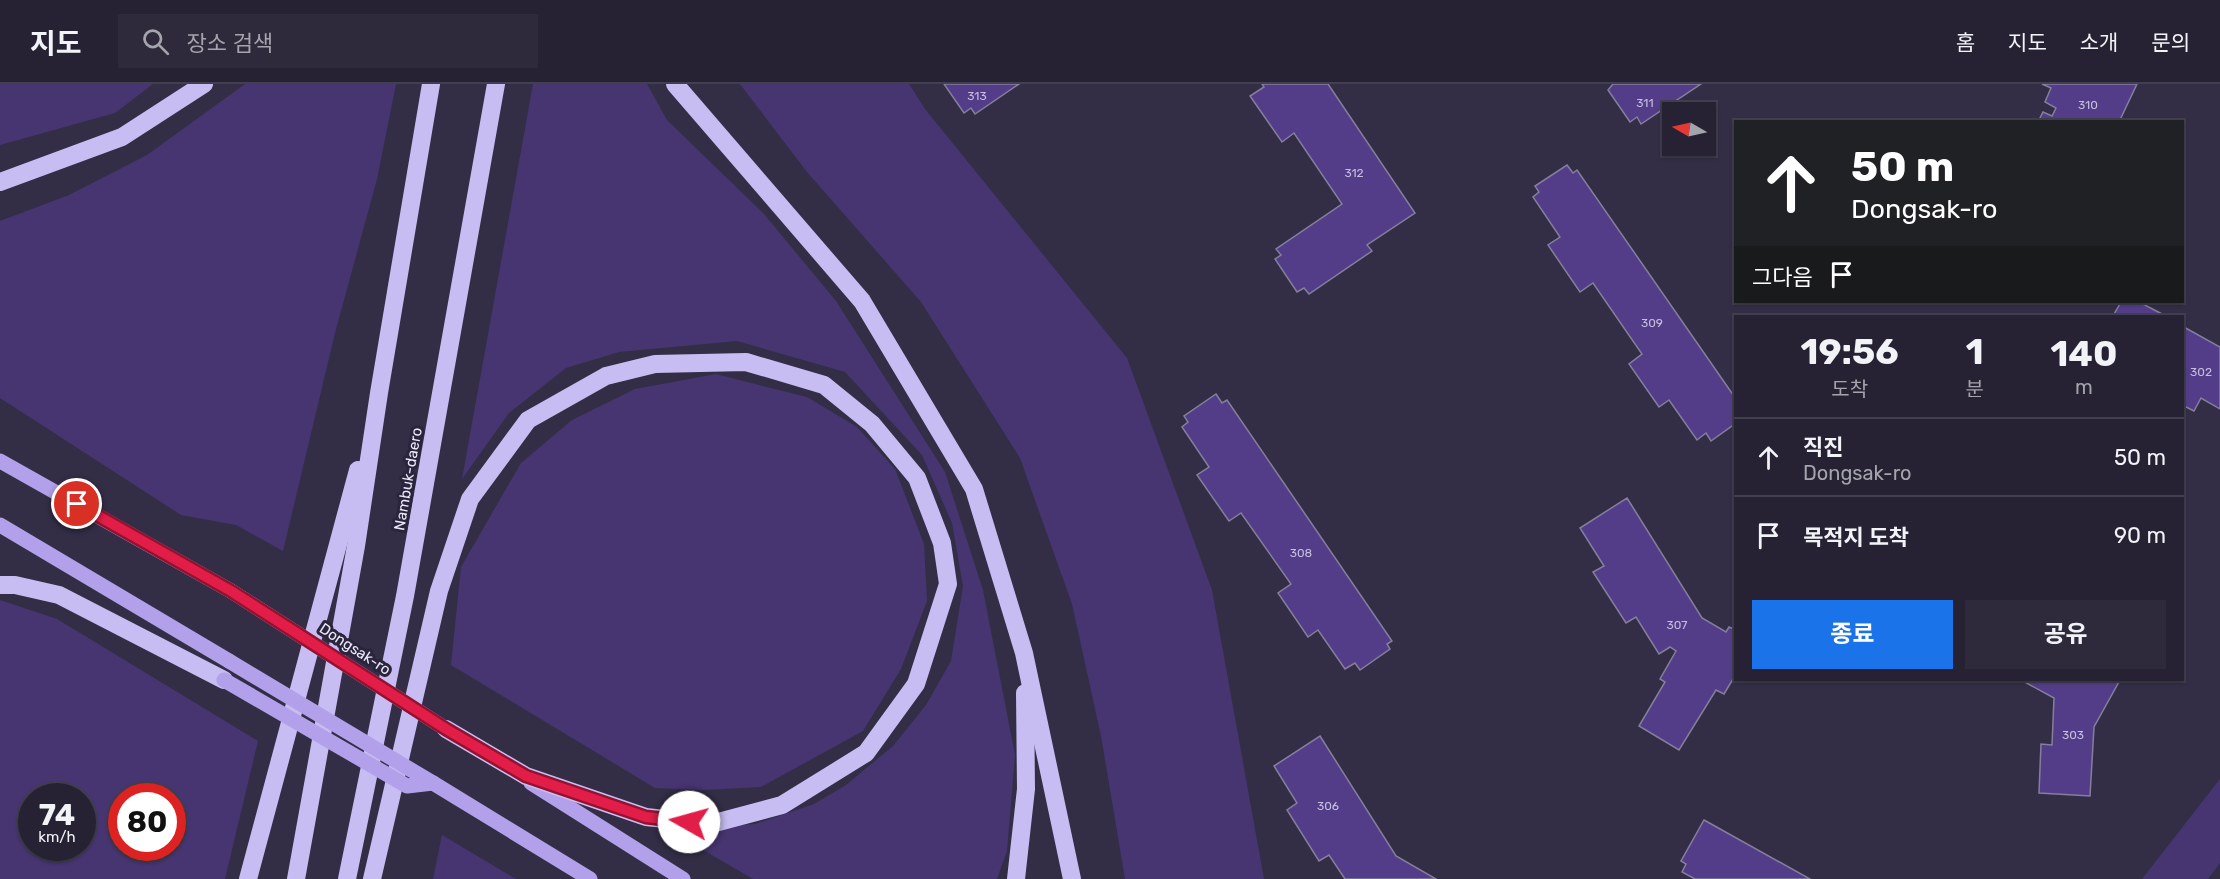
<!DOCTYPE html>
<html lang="ko">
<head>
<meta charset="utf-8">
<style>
	body { margin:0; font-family:Rubik,"Noto Sans KR",sans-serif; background:#2e2a3c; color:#f1f3f6; height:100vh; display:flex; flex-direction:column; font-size:22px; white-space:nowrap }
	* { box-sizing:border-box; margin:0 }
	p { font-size:20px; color:#a4a4ac }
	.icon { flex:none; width:33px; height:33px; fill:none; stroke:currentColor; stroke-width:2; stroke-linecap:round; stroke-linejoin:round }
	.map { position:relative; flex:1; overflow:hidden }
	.drawer { position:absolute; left:1734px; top:231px; width:450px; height:366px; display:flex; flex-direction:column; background:#262234; border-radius:0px; box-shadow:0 2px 4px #0004,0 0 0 2px #423f4f }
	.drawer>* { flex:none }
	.guide { position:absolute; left:1734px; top:36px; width:450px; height:183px; border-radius:0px; box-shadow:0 2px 4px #0004,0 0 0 2px #423f4f; background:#202124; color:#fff; overflow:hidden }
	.needle { width:39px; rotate:279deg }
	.buttons { position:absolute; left:1662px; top:18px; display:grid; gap:12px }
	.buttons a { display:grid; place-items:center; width:54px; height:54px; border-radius:0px; background:#262234; box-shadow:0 2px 4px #0004,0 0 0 2px #423f4f; font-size:30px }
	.speed { position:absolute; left:18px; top:699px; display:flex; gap:12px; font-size:30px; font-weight:700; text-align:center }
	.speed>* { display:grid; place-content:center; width:78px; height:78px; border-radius:50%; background:#262234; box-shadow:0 2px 4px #0004,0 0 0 2px #423f4f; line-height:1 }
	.speed small { font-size:15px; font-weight:400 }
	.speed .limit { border:9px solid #d22; background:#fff; color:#111 }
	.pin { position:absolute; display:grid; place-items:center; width:51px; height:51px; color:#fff; margin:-26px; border:3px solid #fff; border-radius:50%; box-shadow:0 2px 6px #0007 }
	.me { position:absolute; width:66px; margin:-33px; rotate:277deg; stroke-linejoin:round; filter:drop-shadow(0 0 4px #0008) }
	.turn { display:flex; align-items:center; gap:21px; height:126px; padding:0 18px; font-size:27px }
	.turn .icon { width:78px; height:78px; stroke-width:2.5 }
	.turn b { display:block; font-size:42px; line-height:51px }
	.then { display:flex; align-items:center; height:57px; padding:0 18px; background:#0003; gap:12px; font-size:22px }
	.eta { display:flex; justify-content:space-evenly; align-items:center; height:102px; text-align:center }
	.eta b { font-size:36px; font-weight:700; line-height:42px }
	.button { display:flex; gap:12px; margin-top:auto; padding:12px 18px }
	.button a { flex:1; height:69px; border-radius:0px; background:#1a73e8; color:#fff; font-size:24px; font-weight:700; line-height:69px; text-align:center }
	.button a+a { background:#2e2a3c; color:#f1f3f6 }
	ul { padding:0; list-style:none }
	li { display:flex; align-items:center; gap:18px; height:78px; padding:0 18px; border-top:2px solid #423f4f }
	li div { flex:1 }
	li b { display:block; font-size:22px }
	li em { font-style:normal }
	header { display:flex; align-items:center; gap:36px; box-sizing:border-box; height:84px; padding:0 30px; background:#262234; border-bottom:2px solid #423f4f }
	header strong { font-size:28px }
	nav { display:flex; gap:33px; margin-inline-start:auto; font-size:21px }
	.search { width:420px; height:54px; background:#2e2a3c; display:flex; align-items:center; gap:15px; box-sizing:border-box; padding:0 21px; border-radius:0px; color:#a4a4ac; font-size:22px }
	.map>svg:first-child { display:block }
	.green { fill:#463571; fill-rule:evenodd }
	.building { fill:#533d89; stroke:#857f9c; stroke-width:1.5 }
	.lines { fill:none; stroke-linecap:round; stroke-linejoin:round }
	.major { stroke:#b2a1ea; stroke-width:15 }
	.highway { stroke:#c8bdf2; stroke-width:18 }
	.major-bridge { stroke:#b2a1ea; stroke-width:15 }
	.route-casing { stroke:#92132f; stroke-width:15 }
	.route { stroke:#e11d48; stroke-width:10 }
	.labels { text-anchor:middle; stroke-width:6; stroke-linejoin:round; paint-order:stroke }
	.number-label { font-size:12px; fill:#c6bedd }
	.street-label { font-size:15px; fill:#ece9f9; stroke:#2a243c }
</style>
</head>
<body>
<header>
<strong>지도</strong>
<div class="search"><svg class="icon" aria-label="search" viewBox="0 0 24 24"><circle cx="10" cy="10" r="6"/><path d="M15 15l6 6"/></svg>장소 검색</div>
<nav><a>홈</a><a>지도</a><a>소개</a><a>문의</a></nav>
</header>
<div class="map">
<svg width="2220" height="795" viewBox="0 0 2220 795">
	<rect width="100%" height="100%" fill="#332e46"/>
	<!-- green -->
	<g class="green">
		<path d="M0 0H153L115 29 0 61Z"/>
		<path d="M245 0H396L377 95 335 249 283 467 236 441 181 431 0 314V137L69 111 147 71Z"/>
		<path d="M533 0H647L667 36 764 130 836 217 945 388 983 506 1015 671 1007 767 997 795H753L669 746 755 740 814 720 846 701 893 662 926 621 951 577 963 502 952 439 922 371 845 288 737 257 619 268 566 284 509 329 462 395Z"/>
		<path d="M740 0H909L925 25 1127 274 1212 506 1264 795H1125L1101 652 1072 520 1020 374 921 218 807 88Z"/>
		<path d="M716 290 807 313 857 343 895 385 924 460 927 517 901 585 863 647 761 703 704 706 655 704 451 581 461 483 521 379 572 336 635 305Z"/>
		<path d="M0 516 57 535 258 657 225 795H0ZM82 712V764H32V712ZM172 712V764H122V712Z"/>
		<path d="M2220 695V779L2208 795H2142Z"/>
		<path d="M442 751 516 795H433Z"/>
	</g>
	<!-- building -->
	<g class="building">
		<path d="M944 0H1019L975 30 971 24 964 29Z"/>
		<path d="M1262 0H1328L1415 129 1367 161 1372 167 1309 210 1304 204 1297 208 1275 175 1281 171 1276 165 1342 120 1294 49 1282 58 1250 12 1264 3Z"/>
		<path d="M1613 0H1701L1641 40 1637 33 1630 38 1608 6Z"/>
		<path d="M2042 0H2137L2119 38H2038L2043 28 2052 32 2056 24 2045 18 2051 4Z"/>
		<path d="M1567 81 1573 89 1577 86 1736 315V339L1711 357 1706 349 1697 356 1669 316 1659 323 1629 280 1642 270 1593 199 1580 208 1548 161 1560 153 1533 113 1539 108 1535 102Z"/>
		<path d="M2121 218H2139L2166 232H2113Z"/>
		<path d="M2182 242 2220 263V325L2201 314 2194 327 2182 321Z"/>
		<path d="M1216 310 1222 319 1227 316 1392 557 1387 560 1390 565 1360 586 1355 579 1345 585 1318 546 1308 553 1278 509 1291 500 1241 429 1229 437 1197 391 1209 383 1182 343 1188 338 1184 332Z"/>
		<path d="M1627 414 1702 534 1726 548 1729 543 1736 546V590L1724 610 1716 606 1679 666 1639 642 1665 598 1660 595 1676 567 1670 563 1659 570 1636 533 1626 539 1593 488 1604 482 1580 444Z"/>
		<path d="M2021 596H2120L2094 643 2090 712 2039 709 2041 660 2052 661 2054 614Z"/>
		<path d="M1320 652 1396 772 1436 795H1345L1329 771 1319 777 1287 726 1297 719 1274 682Z"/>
		<path d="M1704 736 1810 795H1695L1682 788 1686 780 1681 777Z"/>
	</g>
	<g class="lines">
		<!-- major -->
		<g class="major">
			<path d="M0 377 231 507"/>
			<path d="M0 441 229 577"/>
			<path d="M433 699 590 795"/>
			<path d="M531 699 683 795"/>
		</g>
		<!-- highway -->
		<g class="highway">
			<path d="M675 0 862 217 974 405 1024 569 1072 795"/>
			<path d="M0 98 122 53 204 0"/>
			<path d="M0 501H15L59 511 224 596"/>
			<path d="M248 795 358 386"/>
			<path d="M296 795 356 462 379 309 431 0"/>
			<path d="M347 795 405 512 496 0"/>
			<path d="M372 795 439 507 470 415 528 336 606 292 655 280 746 278 824 301 872 340 917 394 942 459 948 500 916 600 866 669 782 721 711 740 646 733 526 692 446 645"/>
			<path d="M1016 795 1026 705 1025 609"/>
		</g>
		<!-- major-bridge -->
		<g class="major-bridge">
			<path d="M231 507 446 645"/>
			<path d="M229 577 433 699"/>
			<path d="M224 596 407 702 433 699"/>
		</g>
	</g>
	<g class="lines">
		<defs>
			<path id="route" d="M77 420 231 507 446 645 526 692 646 733 689 738"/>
		</defs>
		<!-- route casing -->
		<use href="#route" class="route-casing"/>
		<!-- route -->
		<use href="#route" class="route"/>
	</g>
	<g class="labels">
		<!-- number labels -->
		<g class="number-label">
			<text x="977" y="16">313</text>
			<text x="1645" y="23">311</text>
			<text x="2088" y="25">310</text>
			<text x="1354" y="93">312</text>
			<text x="1652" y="243">309</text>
			<text x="2201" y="292">302</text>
			<text x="1301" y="473">308</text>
			<text x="1677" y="545">307</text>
			<text x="2073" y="655">303</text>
			<text x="1328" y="726">306</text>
		</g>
		<!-- street labels -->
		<g class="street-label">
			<text transform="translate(408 395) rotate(-80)" y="5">Nambuk-daero</text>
			<text transform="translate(355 565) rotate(33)" y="5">Dongsak-ro</text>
		</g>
	</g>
</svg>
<div class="buttons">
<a><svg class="needle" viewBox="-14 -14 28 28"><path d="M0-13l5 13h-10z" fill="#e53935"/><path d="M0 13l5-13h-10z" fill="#a4a4ac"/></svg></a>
</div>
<div class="speed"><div>74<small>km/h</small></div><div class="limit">80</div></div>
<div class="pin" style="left:77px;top:420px;background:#d93025"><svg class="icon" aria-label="arrive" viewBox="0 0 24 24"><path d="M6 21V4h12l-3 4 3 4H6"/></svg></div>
<svg class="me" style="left:689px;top:738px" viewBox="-20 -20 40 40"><circle r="19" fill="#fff"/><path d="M0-13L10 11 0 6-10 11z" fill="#e11d48"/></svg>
<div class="guide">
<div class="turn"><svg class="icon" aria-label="ahead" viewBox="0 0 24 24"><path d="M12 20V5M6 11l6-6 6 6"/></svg><div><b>50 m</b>Dongsak-ro</div></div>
<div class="then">그다음<svg class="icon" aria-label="arrive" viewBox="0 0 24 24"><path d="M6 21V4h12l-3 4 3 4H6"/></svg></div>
</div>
<section class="drawer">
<div class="eta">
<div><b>19:56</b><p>도착</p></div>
<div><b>1</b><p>분</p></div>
<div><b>140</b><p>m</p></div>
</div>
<ul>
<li><svg class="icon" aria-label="ahead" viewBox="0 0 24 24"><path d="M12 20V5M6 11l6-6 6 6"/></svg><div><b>직진</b><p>Dongsak-ro</p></div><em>50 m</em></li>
<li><svg class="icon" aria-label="arrive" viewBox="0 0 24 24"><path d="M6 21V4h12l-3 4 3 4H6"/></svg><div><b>목적지 도착</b></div><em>90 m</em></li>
</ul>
<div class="button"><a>종료</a><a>공유</a></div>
</section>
</div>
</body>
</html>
